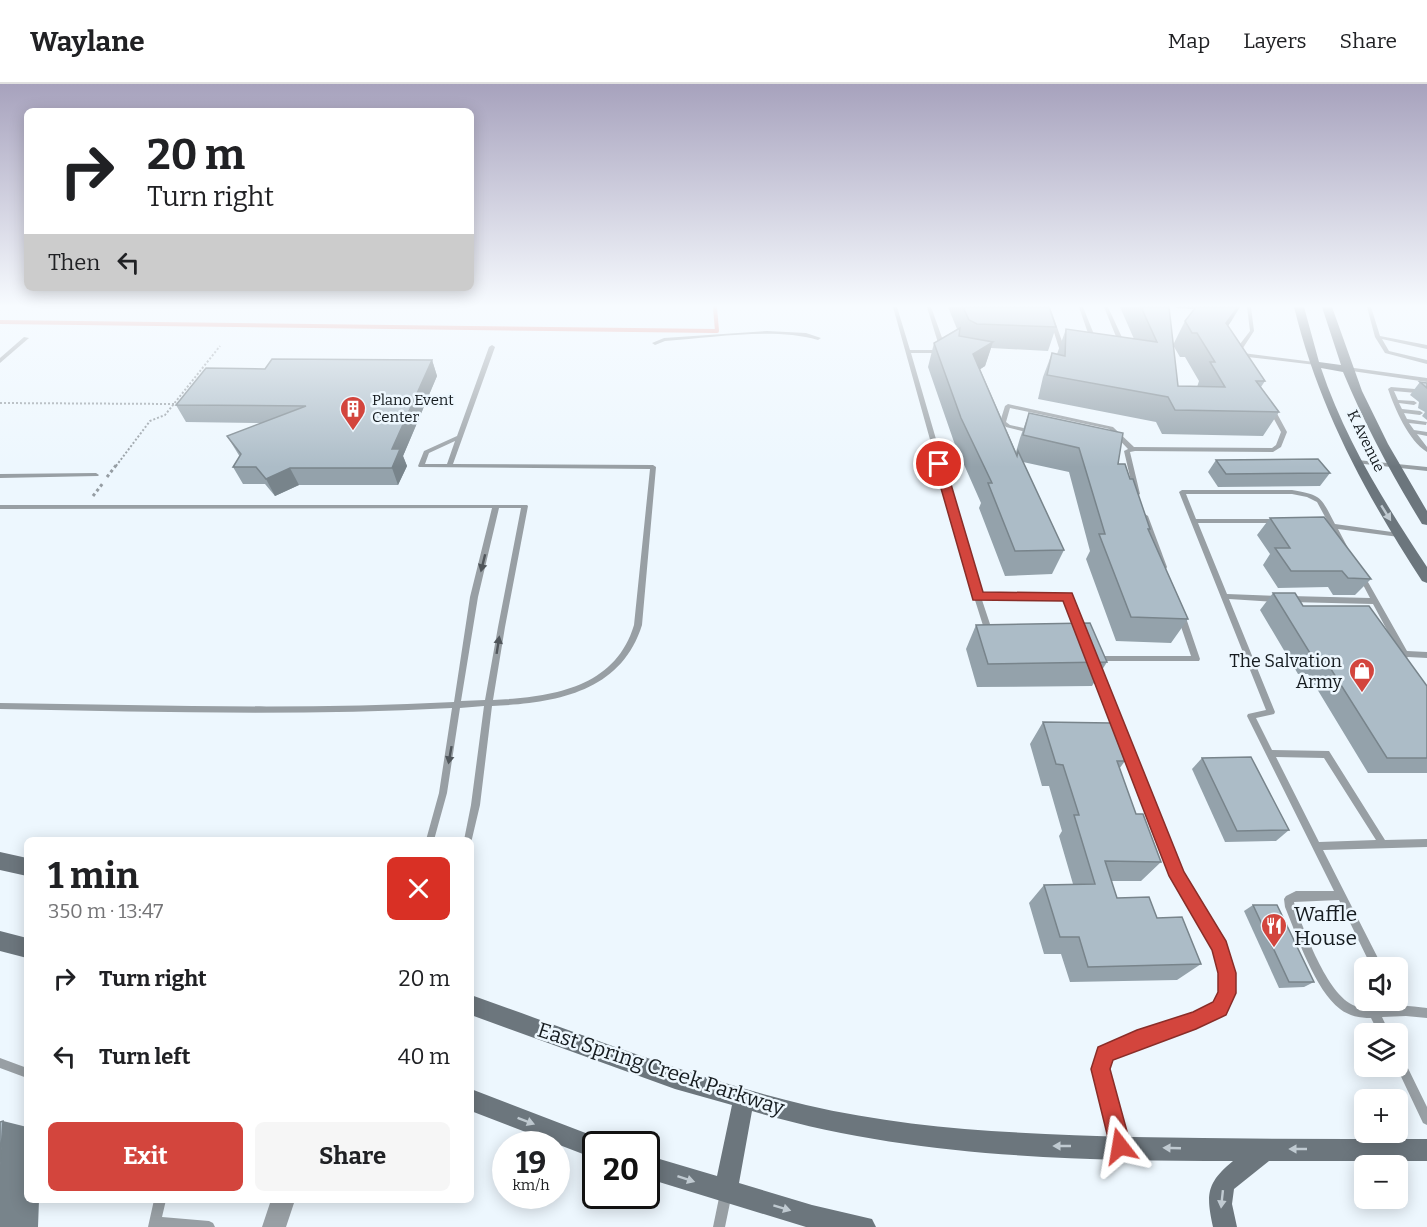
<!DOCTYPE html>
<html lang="en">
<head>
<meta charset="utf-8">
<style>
	body { margin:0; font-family:Bitter,serif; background:#f6f6f6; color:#202124; height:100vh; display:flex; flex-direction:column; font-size:22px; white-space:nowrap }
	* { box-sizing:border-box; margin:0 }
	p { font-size:20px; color:#757577 }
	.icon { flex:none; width:33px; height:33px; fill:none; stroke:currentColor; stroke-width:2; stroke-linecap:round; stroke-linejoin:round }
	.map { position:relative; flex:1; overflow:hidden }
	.panel { position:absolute; left:24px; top:753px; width:450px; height:366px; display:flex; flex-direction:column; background:#fff; border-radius:9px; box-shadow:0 3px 15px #0003 }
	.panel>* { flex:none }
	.top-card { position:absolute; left:24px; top:24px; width:450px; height:183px; border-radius:9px; box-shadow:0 3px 15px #0003; background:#fff; color:#202124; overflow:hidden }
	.controls { position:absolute; left:1354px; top:873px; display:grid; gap:12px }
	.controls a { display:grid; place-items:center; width:54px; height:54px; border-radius:9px; background:#fff; box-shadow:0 3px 15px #0003; font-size:30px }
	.speed { position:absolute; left:492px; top:1047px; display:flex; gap:12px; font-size:30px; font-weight:700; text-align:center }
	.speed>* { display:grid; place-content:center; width:78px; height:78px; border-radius:50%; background:#fff; box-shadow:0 3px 15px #0003; line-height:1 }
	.speed small { font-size:15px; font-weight:400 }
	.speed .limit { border:3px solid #111; border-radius:9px; background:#fff; color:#111 }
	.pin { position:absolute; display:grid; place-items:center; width:51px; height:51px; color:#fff; margin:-26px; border:3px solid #fff; border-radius:50%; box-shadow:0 2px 6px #0007 }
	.me { position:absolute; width:66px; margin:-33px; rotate:346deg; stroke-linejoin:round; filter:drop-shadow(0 0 4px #0008) }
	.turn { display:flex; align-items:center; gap:21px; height:126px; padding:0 24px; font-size:27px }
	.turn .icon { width:78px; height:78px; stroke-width:2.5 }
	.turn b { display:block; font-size:42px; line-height:51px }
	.then { display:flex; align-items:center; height:57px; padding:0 24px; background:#0003; gap:12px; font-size:22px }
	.round { display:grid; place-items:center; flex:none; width:63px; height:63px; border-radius:9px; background:#f6f6f6 }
	.overview { display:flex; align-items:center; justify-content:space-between; height:102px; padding:0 24px }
	h1 { font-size:36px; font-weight:700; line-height:45px }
	.cta { display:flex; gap:12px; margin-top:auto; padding:12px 24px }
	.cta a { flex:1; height:69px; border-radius:9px; background:#d3453d; color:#fff; font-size:24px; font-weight:700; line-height:69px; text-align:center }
	.cta a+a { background:#f6f6f6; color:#202124 }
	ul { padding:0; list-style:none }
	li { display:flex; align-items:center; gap:18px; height:78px; padding:0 24px }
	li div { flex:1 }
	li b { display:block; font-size:22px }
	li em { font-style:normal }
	header { display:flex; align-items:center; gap:36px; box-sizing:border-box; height:84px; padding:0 30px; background:#fff; border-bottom:2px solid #e0e0e0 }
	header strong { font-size:28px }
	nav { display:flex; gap:33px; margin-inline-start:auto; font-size:21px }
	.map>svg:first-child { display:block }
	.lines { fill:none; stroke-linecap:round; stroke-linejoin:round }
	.stream { stroke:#e6877c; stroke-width:4 }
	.path-far1 { stroke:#959da3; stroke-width:2; stroke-dasharray:2 2; stroke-linecap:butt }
	.path { stroke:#959da3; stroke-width:3; stroke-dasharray:3 3; stroke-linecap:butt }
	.lane { fill:#989fa4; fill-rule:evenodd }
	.street { fill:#989fa4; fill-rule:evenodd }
	.secondary { fill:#6c767d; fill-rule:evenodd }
	.wall { fill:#94a2ab; fill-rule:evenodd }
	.shaded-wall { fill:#78848b }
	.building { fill:#acbcc7; stroke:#78848b; stroke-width:1.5 }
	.oneway { fill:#c0cad1 }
	.oneway2 { fill:#50565b }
	.route { fill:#d3453d; stroke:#892d28; stroke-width:1.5 }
	.labels { text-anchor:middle; stroke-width:5; stroke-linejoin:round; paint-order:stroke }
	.far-poi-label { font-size:15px; fill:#151b1f; stroke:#edf7fe; text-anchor:start }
	.far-street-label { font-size:15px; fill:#151b1f; stroke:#edf7fe }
	.poi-label { font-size:18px; fill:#151b1f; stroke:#edf7fe; text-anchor:end }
	.near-poi-label { font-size:21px; fill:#151b1f; stroke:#edf7fe; text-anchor:start }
	.near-street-label { font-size:21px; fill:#151b1f; stroke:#edf7fe }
</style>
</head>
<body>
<header>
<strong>Waylane</strong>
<nav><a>Map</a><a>Layers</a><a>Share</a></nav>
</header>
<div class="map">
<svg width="1427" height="1143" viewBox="0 0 1427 1143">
	<rect width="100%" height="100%" fill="#edf7fe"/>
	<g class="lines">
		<!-- stream -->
		<path class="stream" d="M0 238 717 247 715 223"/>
		<!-- path-far1 -->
		<g class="path-far1">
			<path d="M0 319 175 320"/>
			<path d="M116 382 150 337 165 331 220 262"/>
		</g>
		<!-- path -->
		<g class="path">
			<path d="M107 393 117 380"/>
			<path d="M93 412 103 399"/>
		</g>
		<!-- lane -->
		<g class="lane">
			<path d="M893 223H897L910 266H936L939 262 927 223H931L945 262 937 269H911L981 510H1069L1086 547 1085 549H1079L1065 515 982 516 993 549 989 552 986 551 974 513Z"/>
			<path d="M1046 223H1050L1064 263 1070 264V266H1062L1059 264Z"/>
			<path d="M1079 223H1083L1097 258 1096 259 1091 258Z"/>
			<path d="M1104 223H1108L1125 260 1124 261 1119 260Z"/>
			<path d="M1175 223C1185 223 1197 221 1205 225L1203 226 1177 224Z"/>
			<path d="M1247 223H1251L1254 247 1243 264V269L1314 278 1317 280 1316 281 1239 272 1237 264 1250 247Z"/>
			<path d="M1367 223H1371L1380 252 1427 261V265L1382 255 1389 267 1427 276V280L1385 269 1375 253Z"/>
			<path d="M767 247 806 249 821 254 818 256C772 243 713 254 665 257L655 261 652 259 664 254Z"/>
			<path d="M24 253 29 254 0 279V274Z"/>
			<path d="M492 261 495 263 453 380 653 381 656 383 642 541C621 609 554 619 492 622L480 721 471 759V756H464L471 721 484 622 460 624 447 709 434 756H426L439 709 452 624C302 632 151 628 0 625V619C151 621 302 626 454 618L470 513 492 424 0 425V421H527L528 422 505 543 493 616C550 613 615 605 634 541L650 385 419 383 418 382 424 367 457 352 489 263ZM455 357 447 380H425L429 369ZM499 424H521L498 543 485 616 461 617 478 513Z"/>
			<path d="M1347 283 1427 294V298L1345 286V284Z"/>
			<path d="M1391 303 1427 306V310L1394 307 1398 316 1414 317 1417 319 1414 321 1399 319 1402 325 1420 327 1423 329 1420 331 1404 329 1407 335 1427 338 1426 341 1409 339 1414 346 1427 348V352L1417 350 1427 363V368C1408 356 1395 325 1388 305Z"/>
			<path d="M1008 320 1113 343 1134 363 1272 364 1276 361 1281 348 1268 324 1271 322 1274 324 1287 348 1281 363 1273 368 1135 367 1130 368 1140 410 1137 412 1134 410 1124 367 1128 365 1109 345 1010 324 1006 338 1010 341 1032 346 1033 347 1030 349 1006 343 1000 338 1005 322Z"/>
			<path d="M1357 376 1427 383V387L1355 379V377Z"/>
			<path d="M96 389 99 391 98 392 0 394V390Z"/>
			<path d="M1182 406H1292C1323 411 1321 414 1335 440L1399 449 1402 451 1399 453 1338 445 1348 464 1345 466 1342 464 1317 418 1307 413 1292 410H1186L1196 435H1276L1279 437 1276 439H1198L1227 510 1278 512 1282 515 1278 518 1229 515 1275 628 1274 630 1256 634 1272 666 1329 667 1385 756 1427 755V763L1323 766 1383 884H1372L1339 816 1294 818 1295 823C1306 849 1328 915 1358 923 1369 926 1383 923 1395 922 1406 921 1416 923 1427 924V934L1406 932 1382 933 1390 950H1379L1371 934C1360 934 1349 932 1340 925 1315 906 1297 852 1285 823L1284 815 1286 812 1296 807H1334L1247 632 1248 630 1266 626 1179 408ZM1276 673 1324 674 1376 756 1319 758Z"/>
			<path d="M1143 430H1145L1148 432 1167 483 1166 485H1162L1161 483 1142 432Z"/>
			<path d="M1360 491H1364L1407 567 1427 568V574L1408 573 1405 575 1402 574 1373 520 1290 518 1286 515 1290 512 1370 514 1359 493Z"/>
			<path d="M1181 528 1185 531 1200 575 1199 577H1093L1092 575 1093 573 1096 572H1191L1177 531Z"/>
			<path d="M1095 578 1098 579 1099 581 1182 789 1223 860 1232 889V909L1224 928 1196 941 1138 961 1109 973 1106 985 1126 1061 1124 1065 1120 1067 1116 1065 1114 1061 1096 985 1101 966 1137 951 1194 931 1216 920 1222 909V889L1216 865 1173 792 1091 581 1092 579Z"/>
			<path d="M1398 971 1402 972 1427 1023V1041L1423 1039 1396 982H1398Z"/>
			<path d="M0 974 27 984V994L0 984Z"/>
			<path d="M726 1103 730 1105 732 1109 725 1143H713L720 1109 722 1105Z"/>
			<path d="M154 1116H166L162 1133 209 1137 213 1139 215 1143H148Z"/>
		</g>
		<!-- street -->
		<path class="street" d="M271 1116H295L286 1143H262Z"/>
		<!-- secondary -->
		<g class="secondary">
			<path d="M1294 223H1304L1319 278 1341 281 1322 223H1332L1362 307 1388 360 1427 427V441L1422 440C1392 391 1365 341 1343 288L1321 284C1345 356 1386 421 1427 483V499L1422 497C1365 409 1319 325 1294 223Z"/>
			<path d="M0 768 27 774V792L0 786Z"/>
			<path d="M0 847 27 854V874L0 867Z"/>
			<path d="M471 911C581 950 692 994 806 1021 913 1046 1024 1050 1133 1053 1231 1055 1329 1055 1427 1055V1077H1269L1234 1105 1232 1120 1237 1143H1213C1206 1111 1206 1099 1233 1077 1071 1077 908 1073 752 1027L739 1099 812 1121 872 1135 876 1143H806L646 1094V1071L717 1092 732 1021 675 1005 471 931Z"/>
			<path d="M471 1005 596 1053 604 1056 606 1060H596V1075L471 1027Z"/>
		</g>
	</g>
	<!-- wall -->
	<g class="wall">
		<path d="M948 223H1049L1056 243 1048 267 991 264 985 282 980 285 1016 368 1020 354 1029 329 1118 380 1130 395 1150 445 1149 447 1188 535 1171 559 1116 557 1086 475 1090 467 1069 388 1023 378 1064 466 1052 490 1005 492 979 424 981 419 954 358 928 283 934 259 957 245Z"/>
		<path d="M1120 223H1141L1173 261 1185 237 1232 236 1228 242 1265 297 1261 303 1279 328 1263 352 1162 350 1156 338 1038 315 1043 293 1052 269 1057 270 1066 245 1134 255ZM1173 261 1180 273H1185L1199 297 1197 303 1178 302Z"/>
		<path d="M432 276 437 292 403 372 407 382 398 401H299L275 412 265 400H243L233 383 240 373 227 352 263 339 186 338 176 321 265 285Z"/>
		<path d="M1420 298 1427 299V336L1422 332 1425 328 1418 324 1419 318 1410 311Z"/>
		<path d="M1216 376 1330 389 1320 402 1218 403 1208 388Z"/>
		<path d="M1270 434 1371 495 1355 511H1333L1328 503 1278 504 1263 481 1270 470 1257 451Z"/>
		<path d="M1273 509 1303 522 1427 602V689H1368L1308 590H1298L1260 526Z"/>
		<path d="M976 541 1107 578 1092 602 977 603 966 565Z"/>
		<path d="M1043 638 1125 677 1119 685 1136 730 1161 778 1141 797H1111L1117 814 1157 834 1201 880 1177 896 1070 898 1061 870H1044L1029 819 1044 801 1073 800 1059 752 1062 747 1049 702H1042L1030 660Z"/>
		<path d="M1202 674 1289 746 1276 757 1225 758 1192 685Z"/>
		<path d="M1253 821 1314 898 1304 903 1279 904 1244 827Z"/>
	</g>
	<!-- shaded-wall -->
	<g class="shaded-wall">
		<path d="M1238 223H1240L1232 236 1213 263 1226 239Z"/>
		<path d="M993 258 985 282 967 294 973 270Z"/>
		<path d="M432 276 437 292 403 372 407 382 398 401 392 384V365Z"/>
		<path d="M290 384 299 401 275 412 266 395Z"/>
		<path d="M3 1037 27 1043V1116H39L38 1143H0V1081Z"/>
	</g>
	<!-- building -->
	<g class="building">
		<path d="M963 223H1049L1056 243 977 240 969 236Z"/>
		<path d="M1141 223H1169L1178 302 1225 303 1210 278H1215L1197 249H1192L1185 237 1196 223H1238L1226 239 1265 297H1256L1279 328 1175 326 1168 313 1047 291 1052 269 1065 272 1066 245 1157 258Z"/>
		<path d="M960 244 959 252 993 258 973 270 1017 372 1018 367 1064 466 1015 467 988 399H992L961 334 934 259Z"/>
		<path d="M272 275 432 276 392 365H400L392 384H290L266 395 256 383H233L241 370 227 352 306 322 176 321 206 284 265 285Z"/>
		<path d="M1420 298 1427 299V304Z"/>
		<path d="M1029 329 1123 349 1118 380H1125L1130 395H1133L1150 445H1148L1188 535 1131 533 1099 450H1105L1079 364 1023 351Z"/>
		<path d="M1318 375 1330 389 1226 390 1216 376Z"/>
		<path d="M1324 433 1371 495 1348 494 1342 487H1291L1275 464H1290L1270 434Z"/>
		<path d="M1273 509H1295L1303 522H1369L1427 602V674H1387L1324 574H1313Z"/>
		<path d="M1090 539 1107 578 988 580 976 541Z"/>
		<path d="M1043 638 1111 639 1125 677H1117L1136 730H1143L1161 778 1105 777 1117 814 1149 813 1157 834 1182 833 1201 880 1088 883 1079 853H1060L1044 801 1095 800 1074 731H1079L1063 681 1056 680Z"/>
		<path d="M1251 673 1289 746 1237 747 1202 674Z"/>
		<path d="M1253 821H1277L1314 898H1289Z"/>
		<path d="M3 1037 0 1081V1038Z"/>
	</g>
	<!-- one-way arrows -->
	<defs><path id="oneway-solid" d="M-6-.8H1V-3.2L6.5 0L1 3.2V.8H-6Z" transform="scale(1.5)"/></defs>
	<g class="oneway">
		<use href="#oneway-solid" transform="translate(1386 429) rotate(58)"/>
		<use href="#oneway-solid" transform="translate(526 1037) rotate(21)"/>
		<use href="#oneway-solid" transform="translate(1062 1062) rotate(-180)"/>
		<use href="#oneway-solid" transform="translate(1172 1064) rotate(-178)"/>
		<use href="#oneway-solid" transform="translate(1298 1065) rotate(-180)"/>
		<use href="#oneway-solid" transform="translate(686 1095) rotate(18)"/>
		<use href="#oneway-solid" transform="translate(1222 1115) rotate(96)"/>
		<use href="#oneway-solid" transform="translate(782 1124) rotate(17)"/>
	</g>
	<g class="oneway2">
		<use href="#oneway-solid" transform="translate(483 479) rotate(104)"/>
		<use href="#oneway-solid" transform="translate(498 561) rotate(-81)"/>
		<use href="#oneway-solid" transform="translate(450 671) rotate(100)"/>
	</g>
	<!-- sky -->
	<linearGradient id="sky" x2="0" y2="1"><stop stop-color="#a7a2bd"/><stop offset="0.58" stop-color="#f7fbff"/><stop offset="1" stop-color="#f7fbff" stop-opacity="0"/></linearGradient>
	<rect width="1427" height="383" fill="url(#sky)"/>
	<!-- route -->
	<path class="route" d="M939 376 945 380 983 508 1072 509 1184 788 1226 857 1236 889V909L1226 931 1196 945 1113 976 1110 985 1131 1062 1128 1070 1120 1073 1113 1070 1110 1062 1091 985 1098 963 1137 946 1193 928 1213 918 1218 908V889L1212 866 1169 792 1063 517 973 516 934 380Z"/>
	<!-- icons -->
	<defs>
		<symbol id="building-pin" viewBox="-11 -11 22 30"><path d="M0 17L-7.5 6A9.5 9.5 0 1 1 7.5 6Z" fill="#d3453d" stroke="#edf7fe"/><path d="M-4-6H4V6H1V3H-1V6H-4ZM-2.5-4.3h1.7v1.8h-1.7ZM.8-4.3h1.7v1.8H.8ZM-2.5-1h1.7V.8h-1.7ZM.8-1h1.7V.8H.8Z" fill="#fff"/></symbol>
		<symbol id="shop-pin" viewBox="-11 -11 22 30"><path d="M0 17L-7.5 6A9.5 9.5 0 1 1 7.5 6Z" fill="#d3453d" stroke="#edf7fe"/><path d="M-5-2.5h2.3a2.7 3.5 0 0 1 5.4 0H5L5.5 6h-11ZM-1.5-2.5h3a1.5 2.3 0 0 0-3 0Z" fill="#fff"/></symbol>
		<symbol id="restaurant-pin" viewBox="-11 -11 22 30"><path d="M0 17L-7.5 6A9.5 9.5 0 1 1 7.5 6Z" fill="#d3453d" stroke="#edf7fe"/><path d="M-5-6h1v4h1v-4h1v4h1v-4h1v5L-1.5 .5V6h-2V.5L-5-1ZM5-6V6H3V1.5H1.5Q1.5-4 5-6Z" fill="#fff"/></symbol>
	</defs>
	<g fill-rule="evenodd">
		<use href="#building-pin" x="338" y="310" width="30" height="40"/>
		<use href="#shop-pin" x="1347" y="572" width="30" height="40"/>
		<use href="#restaurant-pin" x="1259" y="827" width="30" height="40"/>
	</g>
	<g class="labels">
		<!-- far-poi labels -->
		<g class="far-poi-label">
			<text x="372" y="321">Plano Event<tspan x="372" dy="17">Center</tspan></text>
		</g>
		<!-- far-street labels -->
		<g class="far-street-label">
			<text transform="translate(1366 357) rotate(64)" y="5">K Avenue</text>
		</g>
		<!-- poi labels -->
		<g class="poi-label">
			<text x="1342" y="583">The Salvation<tspan x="1342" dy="21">Army</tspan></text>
		</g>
		<!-- near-poi labels -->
		<g class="near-poi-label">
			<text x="1294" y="837">Waffle<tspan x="1294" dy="24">House</tspan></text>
		</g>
		<!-- near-street labels -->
		<g class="near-street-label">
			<text transform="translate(661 985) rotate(18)" y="7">East Spring Creek Parkway</text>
		</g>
	</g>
</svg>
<div class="controls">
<a><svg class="icon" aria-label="sound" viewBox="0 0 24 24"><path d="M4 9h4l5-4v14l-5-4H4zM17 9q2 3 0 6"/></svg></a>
<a><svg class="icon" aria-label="layers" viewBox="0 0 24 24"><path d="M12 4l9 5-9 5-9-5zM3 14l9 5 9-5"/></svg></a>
<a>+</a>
<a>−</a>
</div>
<div class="speed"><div>19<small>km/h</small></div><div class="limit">20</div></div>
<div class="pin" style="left:939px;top:380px;background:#d93025"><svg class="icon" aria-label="arrive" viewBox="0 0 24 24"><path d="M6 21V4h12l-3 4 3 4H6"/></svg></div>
<svg class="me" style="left:1120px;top:1062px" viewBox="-20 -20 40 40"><path d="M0-17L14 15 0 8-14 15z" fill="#d3453d" stroke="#fff" stroke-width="4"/></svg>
<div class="top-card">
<div class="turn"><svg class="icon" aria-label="right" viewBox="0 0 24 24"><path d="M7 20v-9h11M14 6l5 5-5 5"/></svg><div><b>20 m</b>Turn right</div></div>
<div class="then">Then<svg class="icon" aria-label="left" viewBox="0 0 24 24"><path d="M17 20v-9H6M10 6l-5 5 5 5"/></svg></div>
</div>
<section class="panel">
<div class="overview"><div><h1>1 min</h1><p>350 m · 13:47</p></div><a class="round" style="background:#d93025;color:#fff"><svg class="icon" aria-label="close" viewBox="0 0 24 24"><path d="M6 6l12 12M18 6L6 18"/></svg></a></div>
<ul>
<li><svg class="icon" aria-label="right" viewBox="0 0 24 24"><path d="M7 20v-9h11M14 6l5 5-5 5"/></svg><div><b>Turn right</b></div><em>20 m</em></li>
<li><svg class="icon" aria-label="left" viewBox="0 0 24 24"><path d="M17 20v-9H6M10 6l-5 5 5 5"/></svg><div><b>Turn left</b></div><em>40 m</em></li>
</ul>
<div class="cta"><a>Exit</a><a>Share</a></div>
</section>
</div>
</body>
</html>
